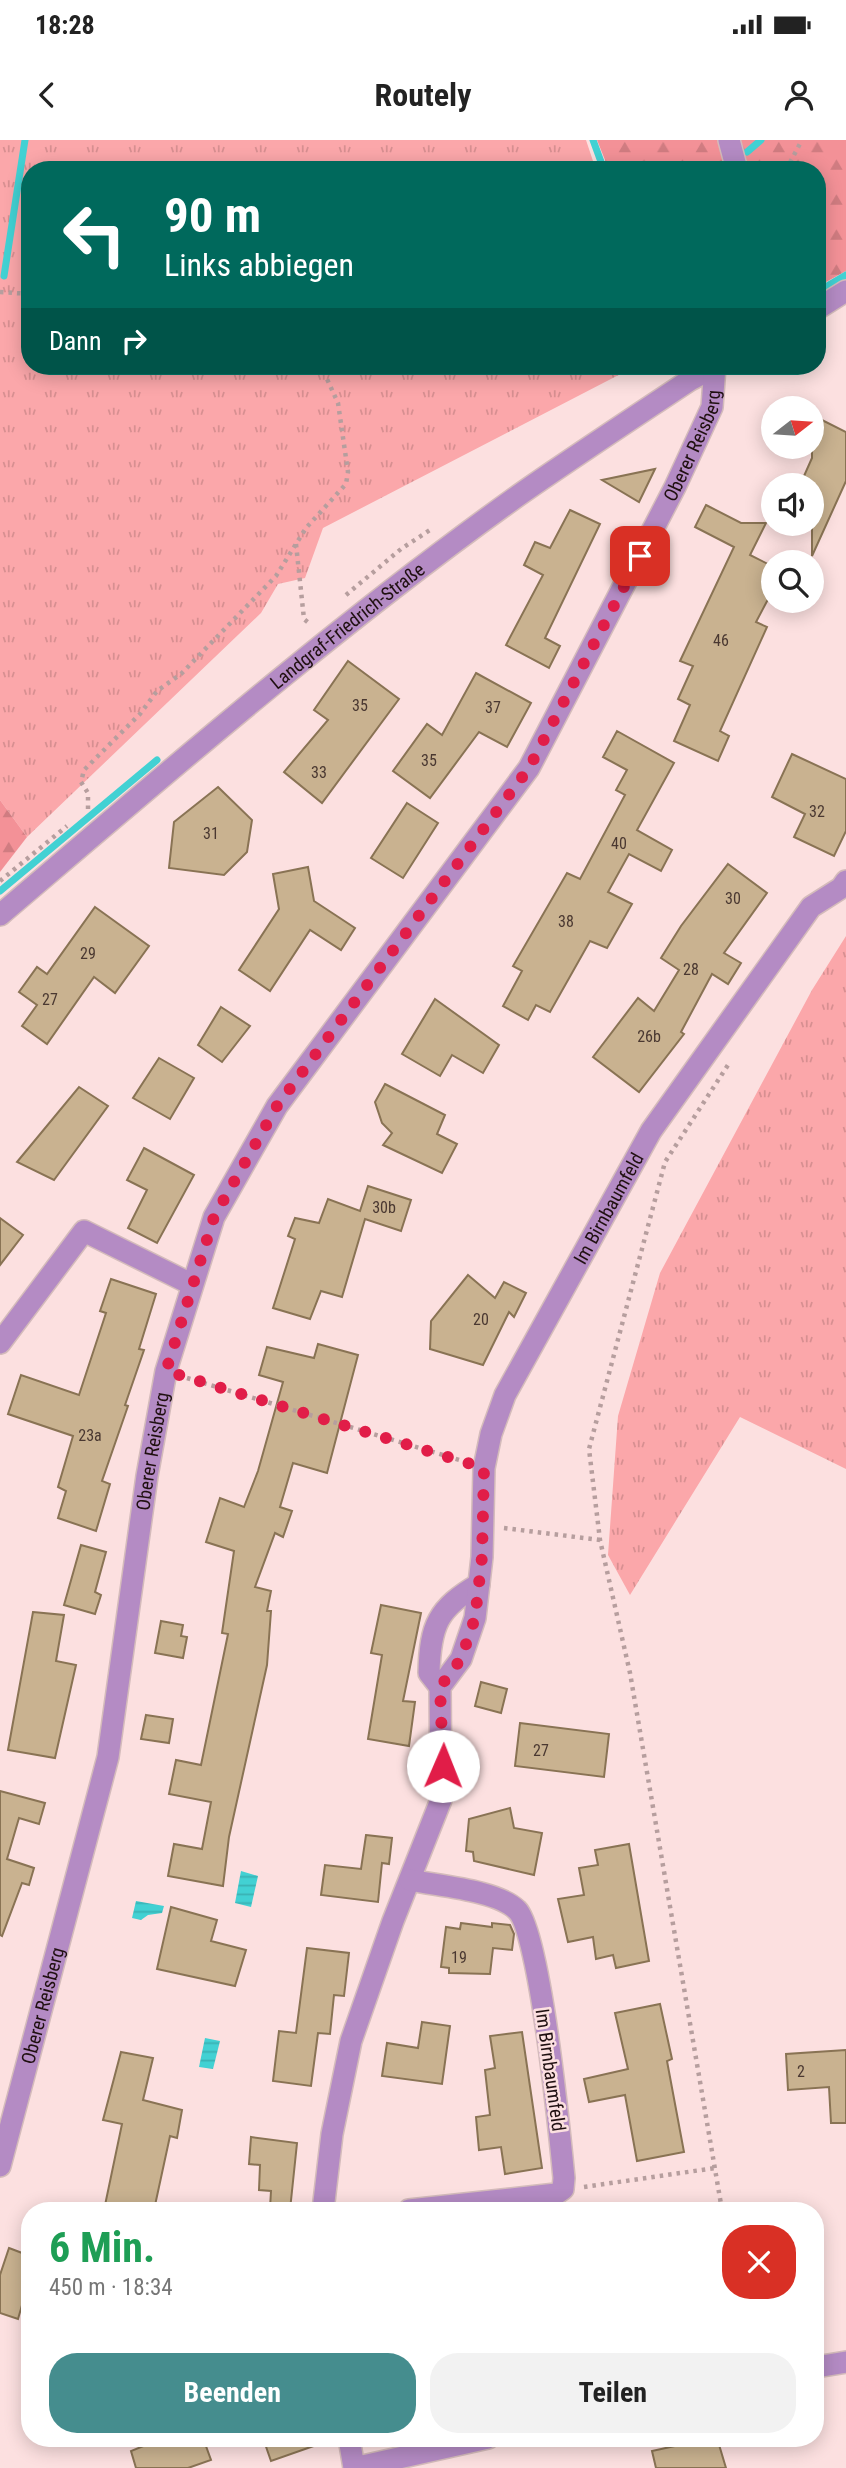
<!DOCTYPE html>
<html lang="de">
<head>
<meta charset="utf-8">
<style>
	body { margin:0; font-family:"Roboto Condensed",sans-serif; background:#f2f2f2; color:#222; height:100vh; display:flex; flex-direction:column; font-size:26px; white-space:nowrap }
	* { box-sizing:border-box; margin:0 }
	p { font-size:23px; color:#767676 }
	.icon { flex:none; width:38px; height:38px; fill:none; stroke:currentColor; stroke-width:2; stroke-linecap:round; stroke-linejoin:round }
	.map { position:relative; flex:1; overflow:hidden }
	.details { position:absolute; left:21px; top:2062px; width:803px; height:245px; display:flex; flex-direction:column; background:#fff; border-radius:28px; box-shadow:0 4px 18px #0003 }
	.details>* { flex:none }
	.top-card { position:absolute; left:21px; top:21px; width:805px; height:214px; border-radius:28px; box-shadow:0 4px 18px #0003; background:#00695c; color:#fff; overflow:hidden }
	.needle { width:46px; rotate:73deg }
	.controls { position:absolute; left:761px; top:256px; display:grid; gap:14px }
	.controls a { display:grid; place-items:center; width:63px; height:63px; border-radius:50%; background:#fff; box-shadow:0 4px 18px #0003; font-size:35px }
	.pin { position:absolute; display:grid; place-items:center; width:60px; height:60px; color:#fff; margin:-30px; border-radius:14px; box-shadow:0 4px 10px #0006 }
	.me { position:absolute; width:77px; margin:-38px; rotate:1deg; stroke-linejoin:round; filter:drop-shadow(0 0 5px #0008) }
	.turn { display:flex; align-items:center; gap:24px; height:147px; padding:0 28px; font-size:32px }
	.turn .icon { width:91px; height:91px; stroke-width:2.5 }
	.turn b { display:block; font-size:49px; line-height:60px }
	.then { display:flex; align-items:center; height:66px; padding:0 28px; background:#0003; gap:14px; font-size:26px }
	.round { display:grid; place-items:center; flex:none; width:74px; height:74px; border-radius:28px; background:#f2f2f2 }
	.overview { display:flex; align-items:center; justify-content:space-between; height:119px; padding:0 28px }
	h1 { font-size:42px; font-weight:700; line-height:52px; color:#1e9e55 }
	.action { display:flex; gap:14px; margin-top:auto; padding:14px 28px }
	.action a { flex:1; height:80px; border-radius:28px; background:#458d8e; color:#fff; font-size:28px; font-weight:700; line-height:80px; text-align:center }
	.action a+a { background:#f2f2f2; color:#222 }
	.status { display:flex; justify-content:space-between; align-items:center; height:49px; padding:0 35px; background:#fff; direction:ltr }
	.status svg { height:19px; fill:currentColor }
	header { display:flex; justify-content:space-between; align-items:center; height:91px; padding:0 28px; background:#fff; font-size:32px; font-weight:700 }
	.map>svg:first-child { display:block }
	.grass { fill:url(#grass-tufts) }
	.forest { fill:url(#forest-firs) }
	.water { fill:url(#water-rules) }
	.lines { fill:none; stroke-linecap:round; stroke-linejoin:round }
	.stream { stroke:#42d1d3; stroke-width:7 }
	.building { fill:#c9b290; stroke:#897354; stroke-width:2 }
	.street-casing { stroke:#d4bbbb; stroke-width:24 }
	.path { stroke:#b69e9e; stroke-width:4.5; stroke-dasharray:3.5 5; stroke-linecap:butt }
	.street { stroke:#b48bc4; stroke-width:21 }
	.route { stroke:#e11d48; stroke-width:12; stroke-dasharray:0 21.6 }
	.labels { text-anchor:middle; stroke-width:5; stroke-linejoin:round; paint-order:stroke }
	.number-label { font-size:16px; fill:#4a3831 }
	.street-label { font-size:19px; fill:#201011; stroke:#fce0e0 }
</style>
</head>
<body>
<div class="status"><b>18:28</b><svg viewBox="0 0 49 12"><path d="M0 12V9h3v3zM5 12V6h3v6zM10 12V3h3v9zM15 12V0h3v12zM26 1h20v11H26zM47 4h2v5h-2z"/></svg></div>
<header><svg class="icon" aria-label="back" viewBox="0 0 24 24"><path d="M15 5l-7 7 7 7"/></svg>Routely<svg class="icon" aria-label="person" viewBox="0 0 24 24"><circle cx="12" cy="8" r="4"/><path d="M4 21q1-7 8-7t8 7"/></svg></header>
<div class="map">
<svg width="846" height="2328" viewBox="0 0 846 2328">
	<defs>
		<pattern id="grass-tufts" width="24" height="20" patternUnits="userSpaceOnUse" patternTransform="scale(1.75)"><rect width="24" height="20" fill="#fba7aa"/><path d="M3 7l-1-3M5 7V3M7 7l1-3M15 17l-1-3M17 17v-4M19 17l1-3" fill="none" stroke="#d78f91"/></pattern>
		<pattern id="forest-firs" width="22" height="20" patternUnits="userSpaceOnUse" patternTransform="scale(1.75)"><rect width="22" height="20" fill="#f39197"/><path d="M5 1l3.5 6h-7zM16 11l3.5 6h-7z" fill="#d07c81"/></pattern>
		<pattern id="water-rules" width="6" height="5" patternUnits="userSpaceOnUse" patternTransform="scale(1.75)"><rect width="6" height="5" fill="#42d1d3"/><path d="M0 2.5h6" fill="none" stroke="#3ab2b4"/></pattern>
	</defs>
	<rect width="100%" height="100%" fill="#fce0e0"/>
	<!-- grass -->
	<g class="grass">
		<path d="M0 0H586L596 30H30V226H636L323 388 305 438 278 444 261 473 27 697 0 660Z"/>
		<path d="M846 796V1329L740 1277 630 1455 608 1415 618 1276 660 1133 812 850Z"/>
	</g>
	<!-- forest -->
	<g class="forest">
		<path d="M597 0H846V131L817 147V30H609Z"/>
		<path d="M0 660 27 697 0 732Z"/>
	</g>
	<!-- water -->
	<g class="water">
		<path d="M241 1731 258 1736 251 1767 235 1763Z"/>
		<path d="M136 1761 164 1766 162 1773 148 1775 141 1780 132 1778Z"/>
		<path d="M205 1898 220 1901 213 1929 199 1927Z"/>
	</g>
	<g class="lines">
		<!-- stream -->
		<g class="stream">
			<path d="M593 0 604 30"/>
			<path d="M747 12 761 0"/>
			<path d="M719 30 721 28"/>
			<path d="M4 136 25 0"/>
			<path d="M817 152 846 135"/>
			<path d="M0 751 157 620"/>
		</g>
	</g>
	<!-- building -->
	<g class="building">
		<path d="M812 275 846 292V341L812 416V345H800L812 318Z"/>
		<path d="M655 329 639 362 602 340Z"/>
		<path d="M706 365 741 383H766L750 415 774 427V448L756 482 767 487 720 591 729 596 718 621 674 601 690 565 678 559 693 526 680 521 734 407 695 387Z"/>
		<path d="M570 370 600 384 545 498 560 506 549 528 506 505 543 435 524 425 535 402 550 408Z"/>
		<path d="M348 521 399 559 322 663 284 632 328 580 314 570Z"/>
		<path d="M476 533 531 563 507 607 479 592 430 658 393 631 427 584 442 595Z"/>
		<path d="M617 591 674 623 637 690 672 710 661 731 629 714 608 752 632 764 607 808 590 801 550 872 536 865 528 880 503 866 522 831 513 826 567 733 580 739 625 655 616 650 627 630 603 617Z"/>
		<path d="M792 614 846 639V691L834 716 794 697 805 674 772 657Z"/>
		<path d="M218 647 252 680 247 712 224 735 169 728 174 682Z"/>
		<path d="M407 663 438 683 403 738 371 718Z"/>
		<path d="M728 724 767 753 724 813 741 823 728 844 712 834 681 892 684 894 639 952 593 917 638 858 654 871 679 830 661 818 681 786Z"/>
		<path d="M308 727 314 761 355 788 341 810 310 790 270 851 239 830 279 769 273 734Z"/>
		<path d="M95 767 149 806 115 853 94 837 47 904 22 886 37 865 19 852 37 827 47 834Z"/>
		<path d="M435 859 499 905 483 933 452 915 440 936 402 914Z"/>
		<path d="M221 867 250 886 222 922 198 905Z"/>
		<path d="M159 918 194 938 170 979 133 958Z"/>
		<path d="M385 944 445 975 437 994 457 1004 442 1033 383 1005 392 993 382 983 375 962Z"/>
		<path d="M79 947 108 966 54 1040 17 1022Z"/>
		<path d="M144 1008 194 1035 157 1103 128 1088 147 1050 127 1040Z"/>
		<path d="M368 1046 411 1060 401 1091 365 1079 342 1157 321 1151 310 1179 273 1168 295 1099 288 1096 295 1078 319 1083 328 1059 360 1071Z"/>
		<path d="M0 1078 23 1095 0 1125Z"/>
		<path d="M468 1135 495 1158 504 1142 526 1153 514 1177 509 1172 483 1225 430 1209 431 1181Z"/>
		<path d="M111 1139 156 1154 139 1209 144 1210 125 1265 128 1266 102 1341 110 1344 96 1391 58 1378 66 1351 58 1347 73 1296 8 1274 21 1235 79 1255 106 1173 100 1171Z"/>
		<path d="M318 1204 358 1215 327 1333 293 1323 280 1367 292 1371 283 1397 275 1393 255 1447 271 1451 267 1471H271L267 1525 229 1697 223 1746 168 1736 174 1704 202 1709 211 1662 169 1654 176 1620 201 1625 228 1494 222 1493 234 1411 206 1402 220 1358 244 1367 258 1331 283 1242 259 1235 267 1207 314 1218Z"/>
		<path d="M81 1405 106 1412 95 1452 101 1455 95 1474 64 1465Z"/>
		<path d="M381 1465 421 1473 403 1561 415 1562 409 1606 368 1599 382 1515 371 1513Z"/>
		<path d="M33 1472 64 1475 56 1521 76 1525 55 1618 8 1610Z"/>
		<path d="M161 1481 183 1485 181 1496 187 1497 183 1518 155 1513Z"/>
		<path d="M481 1542 507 1549 501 1573 475 1566Z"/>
		<path d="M146 1575 173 1579 169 1603 141 1599Z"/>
		<path d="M520 1583 609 1594 604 1637 515 1626Z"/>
		<path d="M0 1651 45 1663 39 1684 19 1678 7 1719 34 1728 29 1745 22 1743 2 1796 0 1795Z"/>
		<path d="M510 1668 514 1688 542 1693 534 1735 474 1721 473 1712 466 1711 469 1679Z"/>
		<path d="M366 1695 392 1698 389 1724 382 1723 378 1762 321 1755 325 1725 361 1729Z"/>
		<path d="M629 1704 649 1821 616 1828 613 1815 596 1819 593 1797 568 1802 558 1759 584 1755 579 1728 598 1725 595 1710Z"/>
		<path d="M171 1767 217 1780 211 1801 246 1810 235 1846 157 1829Z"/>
		<path d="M461 1783 492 1787V1783L510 1785 514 1794 512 1810 493 1808 490 1834 449 1833V1828L441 1827 446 1787 460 1789Z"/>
		<path d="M307 1808 349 1813 344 1856 334 1855 330 1894 318 1893 311 1946 273 1941 279 1891 296 1893Z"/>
		<path d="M660 1864 672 1919 667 1921 684 2012 637 2021 625 1955 589 1962 584 1939 628 1929 615 1873Z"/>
		<path d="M422 1882 450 1886 442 1944 382 1936 387 1903 418 1908Z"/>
		<path d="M522 1892 542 2028 505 2034 501 2007 479 2010 476 1977 490 1975 485 1930 495 1928 490 1896Z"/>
		<path d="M846 1910V1983H831L829 1947 788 1950 786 1914Z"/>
		<path d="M121 1912 153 1918 143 1960 182 1970 177 1998 170 1996 154 2070H104L122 1984 103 1980Z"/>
		<path d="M251 1997 297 2003 290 2070 270 2068 271 2051 259 2050 260 2025 249 2024Z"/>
		<path d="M9 2108 30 2116 23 2147 27 2148 18 2179 0 2173V2135Z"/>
		<path d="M163 2298H203L211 2320 188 2328H136L131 2311Z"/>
		<path d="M263 2298H328V2301L271 2321Z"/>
		<path d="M699 2298H717L726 2328H656L652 2311 693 2302Z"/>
	</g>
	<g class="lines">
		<defs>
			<g id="street">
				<path d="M729 0 737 30"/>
				<path d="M817 169 846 151"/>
				<path id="s1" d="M0 775C169 631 338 484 519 355 575 316 633 278 690 240L717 226"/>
				<path d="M0 1203 84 1091 191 1144"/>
				<path d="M440 1547 429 1533C430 1485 438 1468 479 1444"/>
				<path id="s2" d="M0 2026 108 1617 147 1336 166 1231 214 1077 277 966 529 628 675 347 712 267 715 226"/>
				<path id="s3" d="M323 2070 332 1994 351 1901 393 1781 441 1660 440 1547 461 1519 475 1478 482 1417 484 1328 491 1294 505 1255 651 991 811 767 841 748 846 741"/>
				<path d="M409 2070 556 2054 563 2049 564 2038C560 1997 540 1792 517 1770 497 1750 438 1746 410 1740"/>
				<path d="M816 2227 846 2222"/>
				<path d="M349 2298 354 2328 488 2298"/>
			</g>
		</defs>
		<!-- street casing -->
		<use href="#street" class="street-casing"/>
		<!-- path -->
		<g class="path">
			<path d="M786 30 802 0"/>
			<path d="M0 152 30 154"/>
			<path d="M296 404 304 479 310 484"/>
			<path d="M346 455 401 409 430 390"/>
			<path d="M88 669V653L81 642 84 630 140 574 157 551 181 534 276 436 306 388 346 344 348 332 338 263 321 226"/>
			<path d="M0 741 67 686"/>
			<path d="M187 1238 463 1321"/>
			<path d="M504 1388 600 1400"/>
			<path d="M584 2047 715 2028"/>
			<path d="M722 2070 630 1533 600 1400 589 1309 665 1022 728 925"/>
		</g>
		<!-- street -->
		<use href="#street" class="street"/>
	</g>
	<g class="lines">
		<!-- route -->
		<path class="route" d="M443 1626 440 1547 461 1519 475 1478 482 1417 484 1328 166 1231 214 1077 277 966 529 628 640 416"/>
	</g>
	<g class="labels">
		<!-- number labels -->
		<g class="number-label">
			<text x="721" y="506">46</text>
			<text x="360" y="571">35</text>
			<text x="493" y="573">37</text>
			<text x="429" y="626">35</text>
			<text x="319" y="638">33</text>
			<text x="817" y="677">32</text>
			<text x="211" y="699">31</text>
			<text x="619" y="709">40</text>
			<text x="733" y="764">30</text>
			<text x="566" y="787">38</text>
			<text x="88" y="819">29</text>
			<text x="691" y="835">28</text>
			<text x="50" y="865">27</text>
			<text x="649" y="902">26b</text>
			<text x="384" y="1073">30b</text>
			<text x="481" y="1185">20</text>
			<text x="90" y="1301">23a</text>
			<text x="541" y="1616">27</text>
			<text x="459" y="1823">19</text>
			<text x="801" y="1937">2</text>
		</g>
		<!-- street labels -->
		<g class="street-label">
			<text dy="7" stroke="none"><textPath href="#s2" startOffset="1886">Oberer Reisberg</textPath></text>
			<text dy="7" stroke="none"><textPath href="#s1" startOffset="452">Landgraf-Friedrich-Straße</textPath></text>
			<text dy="7" stroke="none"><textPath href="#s3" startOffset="1060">Im Birnbaumfeld</textPath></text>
			<text dy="7" stroke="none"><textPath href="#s2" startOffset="732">Oberer Reisberg</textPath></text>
			<text dy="7" stroke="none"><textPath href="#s2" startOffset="166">Oberer Reisberg</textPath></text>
			<text transform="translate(551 1930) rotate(82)" y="7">Im Birnbaumfeld</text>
		</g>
	</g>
</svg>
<div class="controls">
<a><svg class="needle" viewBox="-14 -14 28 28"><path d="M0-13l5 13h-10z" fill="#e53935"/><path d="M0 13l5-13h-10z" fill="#767676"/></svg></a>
<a><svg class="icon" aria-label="sound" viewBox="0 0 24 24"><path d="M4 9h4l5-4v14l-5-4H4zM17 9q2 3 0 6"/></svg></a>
<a><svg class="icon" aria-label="search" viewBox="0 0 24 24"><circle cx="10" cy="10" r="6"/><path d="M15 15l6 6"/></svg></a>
</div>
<div class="pin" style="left:640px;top:416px;background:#d93025"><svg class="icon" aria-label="arrive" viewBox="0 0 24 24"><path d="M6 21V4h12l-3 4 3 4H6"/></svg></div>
<svg class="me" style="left:443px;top:1626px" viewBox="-20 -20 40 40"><circle r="19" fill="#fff"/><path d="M0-13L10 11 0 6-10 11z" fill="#e11d48"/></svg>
<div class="top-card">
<div class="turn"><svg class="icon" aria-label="left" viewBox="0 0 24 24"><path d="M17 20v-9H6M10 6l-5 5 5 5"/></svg><div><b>90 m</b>Links abbiegen</div></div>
<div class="then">Dann<svg class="icon" aria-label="right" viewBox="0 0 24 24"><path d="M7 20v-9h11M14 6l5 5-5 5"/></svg></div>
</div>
<section class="details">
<div class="overview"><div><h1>6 Min.</h1><p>450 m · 18:34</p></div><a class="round" style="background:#d93025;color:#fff"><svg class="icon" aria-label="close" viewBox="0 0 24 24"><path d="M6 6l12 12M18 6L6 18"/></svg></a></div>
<div class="action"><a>Beenden</a><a>Teilen</a></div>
</section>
</div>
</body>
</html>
